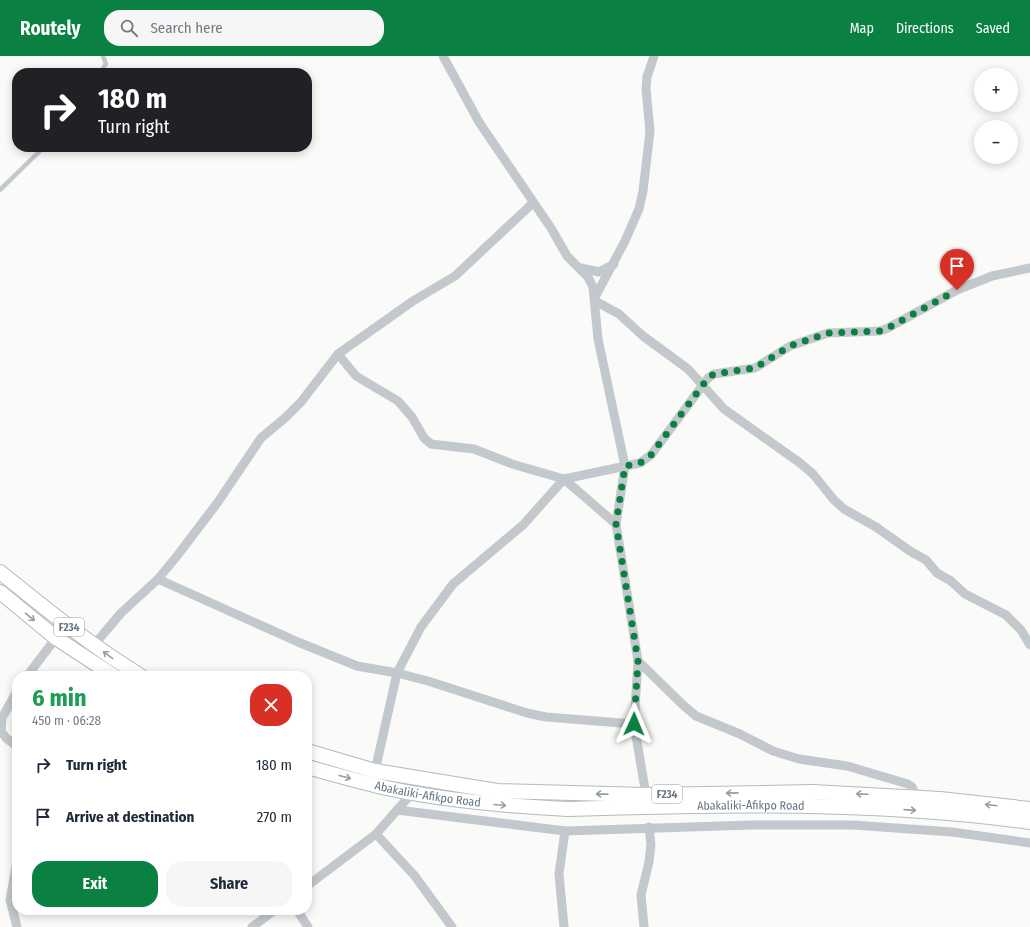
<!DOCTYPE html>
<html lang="en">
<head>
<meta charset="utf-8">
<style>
	body { margin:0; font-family:"Fira Sans Condensed",sans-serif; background:#f6f6f7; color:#1f2937; height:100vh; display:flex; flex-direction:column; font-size:15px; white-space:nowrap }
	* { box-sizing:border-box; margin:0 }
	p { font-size:13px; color:#747a83 }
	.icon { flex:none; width:22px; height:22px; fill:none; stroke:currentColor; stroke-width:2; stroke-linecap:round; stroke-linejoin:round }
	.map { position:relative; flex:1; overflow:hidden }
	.sheet { position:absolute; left:12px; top:615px; width:300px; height:244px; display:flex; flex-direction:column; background:#fff; border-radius:16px; box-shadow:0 2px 10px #0003 }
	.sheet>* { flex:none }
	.hud { position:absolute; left:12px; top:12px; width:300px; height:84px; border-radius:16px; box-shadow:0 2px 10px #0003; background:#202124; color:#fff; overflow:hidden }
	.controls { position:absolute; left:974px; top:12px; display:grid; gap:8px }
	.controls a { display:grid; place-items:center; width:44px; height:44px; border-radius:50%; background:#fff; box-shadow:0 2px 10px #0003; font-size:20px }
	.pin { position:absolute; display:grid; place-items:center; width:34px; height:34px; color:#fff; margin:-41px -17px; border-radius:50% 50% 50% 0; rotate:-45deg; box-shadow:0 0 4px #0007 }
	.pin .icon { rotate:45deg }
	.me { position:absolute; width:44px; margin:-22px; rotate:1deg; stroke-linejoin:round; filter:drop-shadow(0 0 3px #0008) }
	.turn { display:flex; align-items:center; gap:14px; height:84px; padding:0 20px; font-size:18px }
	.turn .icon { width:52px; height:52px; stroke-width:2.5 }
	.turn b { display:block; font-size:28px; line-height:34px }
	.round { display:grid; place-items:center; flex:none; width:42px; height:42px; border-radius:16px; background:#f6f6f7 }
	.summary { display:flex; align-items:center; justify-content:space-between; height:68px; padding:0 20px }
	h1 { font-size:24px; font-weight:700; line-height:30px; color:#1e9e55 }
	.button { display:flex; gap:8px; margin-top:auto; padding:8px 20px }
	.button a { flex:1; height:46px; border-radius:16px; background:#0b8043; color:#fff; font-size:16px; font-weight:700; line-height:46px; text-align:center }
	.button a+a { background:#f6f6f7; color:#1f2937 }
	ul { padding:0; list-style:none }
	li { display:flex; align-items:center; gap:12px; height:52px; padding:0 20px }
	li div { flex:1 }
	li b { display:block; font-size:15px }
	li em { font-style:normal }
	header { display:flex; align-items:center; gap:24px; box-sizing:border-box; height:56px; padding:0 20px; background:#0b8043; color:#fff }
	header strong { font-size:19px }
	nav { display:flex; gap:22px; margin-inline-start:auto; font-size:14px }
	.search { width:280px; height:36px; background:#f6f6f7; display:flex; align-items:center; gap:10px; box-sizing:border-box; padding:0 14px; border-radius:16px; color:#747a83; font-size:15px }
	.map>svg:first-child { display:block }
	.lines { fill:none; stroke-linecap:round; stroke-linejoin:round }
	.primary-casing { stroke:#b5babe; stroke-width:16 }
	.lane { stroke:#c3c8cc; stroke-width:4.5 }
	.street { stroke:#c3c8cc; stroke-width:9 }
	.primary { stroke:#fff; stroke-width:14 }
	.oneway { stroke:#939fa8 }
	.route { stroke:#0b8043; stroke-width:7; stroke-dasharray:0 12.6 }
	.labels { text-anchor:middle; stroke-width:4; stroke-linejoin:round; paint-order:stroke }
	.shield { fill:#fff; stroke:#939fa8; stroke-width:1 }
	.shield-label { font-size:11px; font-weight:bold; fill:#657683 }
	.street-label { font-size:12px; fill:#657683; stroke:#fff }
</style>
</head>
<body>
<header>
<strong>Routely</strong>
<div class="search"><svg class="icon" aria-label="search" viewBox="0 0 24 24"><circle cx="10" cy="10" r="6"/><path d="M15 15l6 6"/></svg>Search here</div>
<nav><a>Map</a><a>Directions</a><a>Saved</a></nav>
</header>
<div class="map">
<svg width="1030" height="871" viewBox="0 0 1030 871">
	<rect width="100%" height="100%" fill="#fafaf8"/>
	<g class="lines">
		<defs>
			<g id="primary">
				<path d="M0 516C46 553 91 590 141 620"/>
				<path d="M0 536 56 582 114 620"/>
				<path d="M307 695 375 715 497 735 646 739 813 736 940 743 1030 753"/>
				<path id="s1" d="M307 711C333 718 360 726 387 732 446 745 507 750 568 753 722 748 877 745 1030 766"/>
			</g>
		</defs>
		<!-- primary casing -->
		<use href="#primary" class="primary-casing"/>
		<!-- lane -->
		<g class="lane">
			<path d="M100 17 106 8 103 0"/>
			<path d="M0 134 44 91"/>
		</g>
		<!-- street -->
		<g class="street">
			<path d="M443 0 479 66 551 172 567 200 588 221 593 231 598 283 625 410 616 468 638 605 634 668 646 739"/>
			<path d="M581 212 599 216 614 208"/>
			<path d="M595 241 625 185 639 153 643 135 650 75 646 33 647 21 654 0"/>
			<path d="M595 245 619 258 643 280 688 313 724 353 800 407 813 418 834 444 844 453 876 471 910 495 926 504 937 517 951 525 965 538 1006 559 1021 574 1030 589"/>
			<path d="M338 298 356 320 398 345 412 361 424 382 431 388 474 393 512 408 564 423 616 468"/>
			<path d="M158 523 298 586 357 610 397 617 428 625 527 657 546 661 634 668"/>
			<path d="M94 589 121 557 158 523 177 500 218 446 261 382 286 361 301 346 338 298 413 245 455 220 533 147"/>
			<path d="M638 605 683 649 696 660 740 678 773 695 799 703 847 710 908 728 912 731 917 741"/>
			<path d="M27 620 56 582"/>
			<path d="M17 635 2 662 1 675 6 682 17 690"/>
			<path d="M375 715 397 617 421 571 453 528 523 469 564 423 640 407 651 399 708 322 714 318 755 312 790 290 828 277 880 275 888 272 957 234 992 220 1030 212"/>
			<path d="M397 754 565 775 751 769H853L952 776 1030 787"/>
			<path d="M376 778 414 819 452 871"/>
			<path d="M17 805 10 844 17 871"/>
			<path d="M307 830 376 778 413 736"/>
			<path d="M297 854 308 871"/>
			<path d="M252 871 275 854"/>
			<path d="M564 871 559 818 565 775"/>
			<path d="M644 871 641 839 649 806 651 789 649 771"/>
		</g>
		<!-- primary -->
		<use href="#primary" class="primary"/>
	</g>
	<!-- one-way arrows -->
	<defs><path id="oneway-shaft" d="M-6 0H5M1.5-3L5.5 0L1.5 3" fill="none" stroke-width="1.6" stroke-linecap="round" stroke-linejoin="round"/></defs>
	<g class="oneway">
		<use href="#oneway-shaft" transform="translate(30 561) rotate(40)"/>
		<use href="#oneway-shaft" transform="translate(108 599) rotate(-144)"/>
		<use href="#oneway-shaft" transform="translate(345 721) rotate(15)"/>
		<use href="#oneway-shaft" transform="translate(732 737) rotate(179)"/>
		<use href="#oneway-shaft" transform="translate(602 738) rotate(-179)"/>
		<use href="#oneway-shaft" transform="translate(862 738) rotate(-178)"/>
		<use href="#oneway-shaft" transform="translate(500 749) rotate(5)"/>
		<use href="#oneway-shaft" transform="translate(991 749) rotate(-173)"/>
		<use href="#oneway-shaft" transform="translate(910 754) rotate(4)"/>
	</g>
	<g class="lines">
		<!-- route -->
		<path class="route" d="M634 668 638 605 616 468 625 410 640 407 651 399 708 322 714 318 755 312 790 290 828 277 880 275 888 272 957 234"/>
	</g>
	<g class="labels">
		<!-- shield labels -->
		<g class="shield">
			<rect x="54" y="562" width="30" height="18" rx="3"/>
			<rect x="652" y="729" width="30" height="18" rx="3"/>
		</g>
		<g class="shield-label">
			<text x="69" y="575">F234</text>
			<text x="667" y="742">F234</text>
		</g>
		<!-- street labels -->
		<g class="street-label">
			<text dy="4" stroke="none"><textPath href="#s1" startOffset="124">Abakaliki-Afikpo Road</textPath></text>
			<text dy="4" stroke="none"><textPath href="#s1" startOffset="448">Abakaliki-Afikpo Road</textPath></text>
		</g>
	</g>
</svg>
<div class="controls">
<a>+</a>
<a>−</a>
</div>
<div class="pin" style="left:957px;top:234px;background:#d93025"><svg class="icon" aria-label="arrive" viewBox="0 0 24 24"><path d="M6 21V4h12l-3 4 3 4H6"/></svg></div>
<svg class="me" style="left:634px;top:668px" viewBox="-20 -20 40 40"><path d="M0-17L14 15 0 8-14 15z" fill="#0b8043" stroke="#fff" stroke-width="4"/></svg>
<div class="hud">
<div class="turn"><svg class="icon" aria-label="right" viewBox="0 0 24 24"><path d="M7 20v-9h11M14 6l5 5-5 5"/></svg><div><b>180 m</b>Turn right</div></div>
</div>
<section class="sheet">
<div class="summary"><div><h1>6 min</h1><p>450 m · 06:28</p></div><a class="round" style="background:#d93025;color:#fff"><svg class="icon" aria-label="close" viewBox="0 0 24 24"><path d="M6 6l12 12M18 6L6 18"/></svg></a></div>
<ul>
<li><svg class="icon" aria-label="right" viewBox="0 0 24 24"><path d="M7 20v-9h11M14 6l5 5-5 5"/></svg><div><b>Turn right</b></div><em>180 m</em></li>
<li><svg class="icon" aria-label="arrive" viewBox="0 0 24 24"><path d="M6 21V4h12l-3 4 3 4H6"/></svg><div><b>Arrive at destination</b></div><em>270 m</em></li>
</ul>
<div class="button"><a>Exit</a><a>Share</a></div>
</section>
</div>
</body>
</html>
